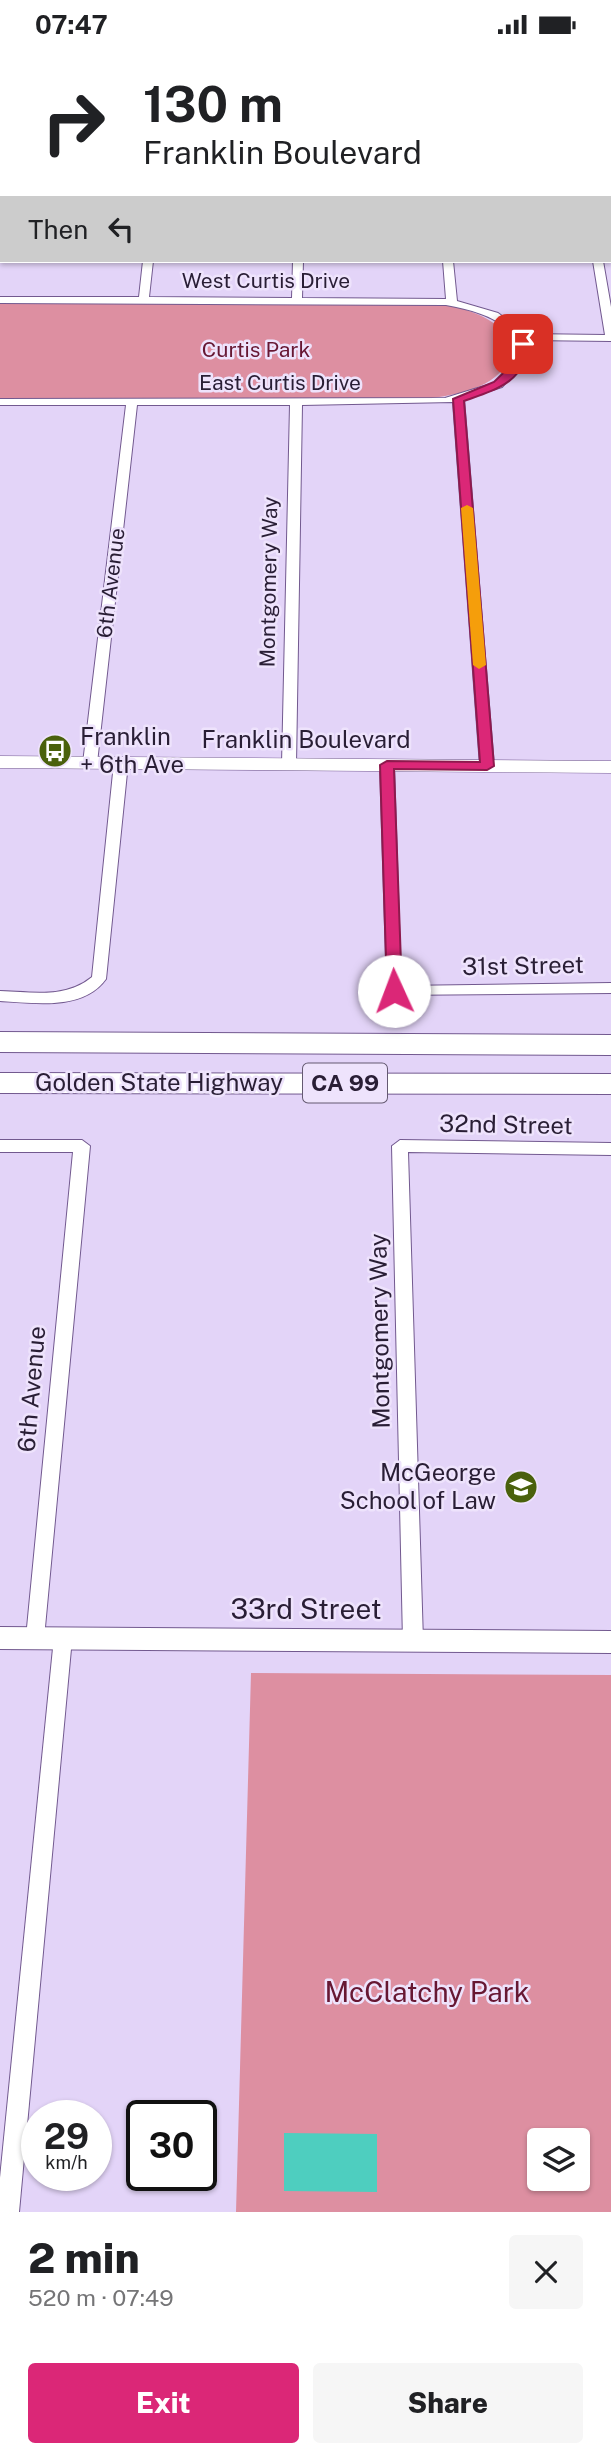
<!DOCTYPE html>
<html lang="en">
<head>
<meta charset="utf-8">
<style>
	body { margin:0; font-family:"Public Sans",sans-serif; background:#f6f6f6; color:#202124; height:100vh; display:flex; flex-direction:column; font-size:26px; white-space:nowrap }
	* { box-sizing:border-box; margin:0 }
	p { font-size:23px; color:#757577 }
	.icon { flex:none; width:38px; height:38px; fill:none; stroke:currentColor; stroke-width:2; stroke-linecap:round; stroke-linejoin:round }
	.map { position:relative; height:2163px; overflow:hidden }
	.sheet { display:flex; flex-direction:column; background:#fff; flex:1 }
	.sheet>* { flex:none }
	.guide { position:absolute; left:0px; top:0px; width:612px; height:214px; box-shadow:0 2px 5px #0004; background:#fff; color:#202124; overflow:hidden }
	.buttons { position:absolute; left:527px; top:2079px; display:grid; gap:14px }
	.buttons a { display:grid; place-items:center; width:63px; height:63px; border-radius:7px; background:#fff; box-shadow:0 2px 5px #0004; font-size:35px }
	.speed { position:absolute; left:21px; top:2051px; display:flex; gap:14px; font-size:35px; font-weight:700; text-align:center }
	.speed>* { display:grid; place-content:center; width:91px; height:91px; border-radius:50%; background:#fff; box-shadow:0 2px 5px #0004; line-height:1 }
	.speed small { font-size:18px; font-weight:400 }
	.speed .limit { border:4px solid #111; border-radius:10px; background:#fff; color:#111 }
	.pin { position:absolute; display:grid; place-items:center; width:60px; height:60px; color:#fff; margin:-30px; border-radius:14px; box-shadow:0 4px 10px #0006 }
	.me { position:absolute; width:77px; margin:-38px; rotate:358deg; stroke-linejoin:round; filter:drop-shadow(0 0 5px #0008) }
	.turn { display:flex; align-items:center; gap:24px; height:147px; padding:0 28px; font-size:32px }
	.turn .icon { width:91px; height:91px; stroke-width:2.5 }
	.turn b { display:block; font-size:49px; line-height:60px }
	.then { display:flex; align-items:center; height:66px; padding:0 28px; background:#0003; gap:14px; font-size:26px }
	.round { display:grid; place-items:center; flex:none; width:74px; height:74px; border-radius:7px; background:#f6f6f6 }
	.summary { display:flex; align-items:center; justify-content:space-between; height:119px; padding:0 28px }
	h1 { font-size:42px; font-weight:800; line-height:52px }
	.primary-button { display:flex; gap:14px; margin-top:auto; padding:14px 28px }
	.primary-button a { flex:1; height:80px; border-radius:7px; background:#db2777; color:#fff; font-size:28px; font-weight:800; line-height:80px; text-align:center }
	.primary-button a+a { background:#f6f6f6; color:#202124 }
	.status { display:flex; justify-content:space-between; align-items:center; height:49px; padding:0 35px; background:#fff; direction:ltr }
	.status svg { height:19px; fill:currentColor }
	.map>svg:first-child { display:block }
	.green { fill:#dd8fa1; fill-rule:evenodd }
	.water { fill:#4ecebf }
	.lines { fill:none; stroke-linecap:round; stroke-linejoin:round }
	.minor-casing { stroke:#72598f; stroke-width:2 }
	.tertiary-casing { stroke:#72598f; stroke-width:2 }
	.secondary-casing { stroke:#72598f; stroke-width:1 }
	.motorway-casing { stroke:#72598f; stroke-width:2 }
	.minor { fill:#fff; fill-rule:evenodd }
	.tertiary { fill:#fff; fill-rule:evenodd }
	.secondary { fill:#fff; fill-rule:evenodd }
	.motorway { fill:#fff; fill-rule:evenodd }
	.route { fill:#db2777; stroke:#8e194d; stroke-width:2 }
	.slow { fill:#f59e0b }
	.labels { text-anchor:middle; stroke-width:5; stroke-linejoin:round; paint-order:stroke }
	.far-street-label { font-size:21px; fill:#291e35; stroke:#eee3fc }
	.far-park-label { font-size:21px; fill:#671733; stroke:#eee3fc }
	.shield { fill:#eee3fc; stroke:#645971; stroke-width:2 }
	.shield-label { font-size:23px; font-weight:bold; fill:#291e35 }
	.poi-label { font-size:24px; fill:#291e35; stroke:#eee3fc; text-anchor:start }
	.street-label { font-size:24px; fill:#291e35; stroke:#eee3fc }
	.near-street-label { font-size:28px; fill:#291e35; stroke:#eee3fc }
	.near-park-label { font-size:28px; fill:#671733; stroke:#eee3fc }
</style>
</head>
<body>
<div class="status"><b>07:47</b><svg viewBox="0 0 49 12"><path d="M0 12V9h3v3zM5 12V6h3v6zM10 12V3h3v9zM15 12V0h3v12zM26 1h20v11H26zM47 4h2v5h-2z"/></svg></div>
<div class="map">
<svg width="611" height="2163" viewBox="0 0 611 2163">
	<rect width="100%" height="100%" fill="#e3d4f8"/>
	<!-- green -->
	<g class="green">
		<path d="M0 253 446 255C474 263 503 270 513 301 500 340 461 345 425 350L0 349Z"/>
		<path d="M251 1624 611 1626V2163H236ZM539 2091H578V2130H539Z"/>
	</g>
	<!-- water -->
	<path class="water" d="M284 2084 377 2085V2143L284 2142Z"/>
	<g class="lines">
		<defs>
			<g id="minor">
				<path d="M0 0H8V2H2V4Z"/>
				<path d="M570 0H578L569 2Z"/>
				<rect x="0" y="91" width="2" height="6"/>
				<path d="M0 187H2L0 202Z"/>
				<path d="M143 212H153L149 248 292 249 293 212H303L302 249 446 250 443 212H453L457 252 498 264 526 285 605 286 593 212H603L611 258V292L528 291 527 311 502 338 464 350 494 717 492 720 487 721 480 717 453 353 302 356 296 715 289 719 282 715 290 356H137L97 714 95 717H85L83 714 126 356H0V350L445 349 494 334 517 310 518 289C498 268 474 261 446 256L0 254V248H139Z"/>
				<path d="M121 710 128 714 106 930C83 962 34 954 0 952V942C32 943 65 950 92 928L114 714Z"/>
				<path d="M387 712 394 716 401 937 611 934V944L389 946 387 942 380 716Z"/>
				<path d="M0 1091H82L90 1097 44 1589 42 1595 35 1597 28 1595 26 1589 73 1103H0Z"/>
				<path d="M400 1091 611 1094V1106L408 1103 423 1592 420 1598 413 1600 406 1598 403 1592 392 1097Z"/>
				<path d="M63 1581 70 1583 72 1589 19 2163H0V2129L54 1589 56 1583Z"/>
			</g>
			<g id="tertiary">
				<path d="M235 0H266L234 2Z"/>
				<rect x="0" y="22" width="2" height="8"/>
				<path d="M0 1578 611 1582V1604L0 1600Z"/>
			</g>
			<path id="secondary" d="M0 707 611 712V724L0 719Z"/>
			<g id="motorway">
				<path d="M0 983 611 986V1006L0 1003Z"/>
				<path d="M0 1024 611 1025V1045L0 1044Z"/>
			</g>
		</defs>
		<!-- minor casing -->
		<use href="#minor" class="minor-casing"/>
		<!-- tertiary casing -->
		<use href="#tertiary" class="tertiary-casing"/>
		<!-- secondary casing -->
		<use href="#secondary" class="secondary-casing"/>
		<!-- motorway casing -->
		<use href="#motorway" class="motorway-casing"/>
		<!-- minor -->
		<use href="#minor" class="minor"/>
		<!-- tertiary -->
		<use href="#tertiary" class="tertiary"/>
		<!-- secondary -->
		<use href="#secondary" class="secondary"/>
		<!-- motorway -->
		<use href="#motorway" class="motorway"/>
	</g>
	<!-- route -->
	<path class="route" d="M523 292 528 295C526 333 495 341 464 352L494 717 487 721 394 720 402 942 394 947 387 942 380 716 387 712 480 713 453 350 494 333 517 311V295Z"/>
	<!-- slow -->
	<path class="slow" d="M467 456 473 459 486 616 479 620 473 616 461 459Z"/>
	<!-- icons -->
	<defs>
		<symbol id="bus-disc" viewBox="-11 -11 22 22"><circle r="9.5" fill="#4a610c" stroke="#eee3fc"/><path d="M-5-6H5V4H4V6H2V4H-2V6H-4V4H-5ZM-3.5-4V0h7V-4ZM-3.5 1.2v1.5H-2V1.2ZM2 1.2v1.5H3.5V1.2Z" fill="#fff"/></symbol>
		<symbol id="university-disc" viewBox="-11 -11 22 22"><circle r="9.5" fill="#4a610c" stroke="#eee3fc"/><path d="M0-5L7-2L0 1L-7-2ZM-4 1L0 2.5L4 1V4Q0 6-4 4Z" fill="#fff"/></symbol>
	</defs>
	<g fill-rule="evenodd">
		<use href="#bus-disc" x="36" y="683" width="38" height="38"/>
		<use href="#university-disc" x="502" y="1419" width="38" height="38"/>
	</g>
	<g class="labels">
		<!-- far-street labels -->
		<g class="far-street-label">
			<text x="266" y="239">West Curtis Drive</text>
			<text x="280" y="341">East Curtis Drive</text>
			<text transform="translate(269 533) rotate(-89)" y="7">Montgomery Way</text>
			<text transform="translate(111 534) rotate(-83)" y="7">6th Avenue</text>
		</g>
		<!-- far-park labels -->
		<g class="far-park-label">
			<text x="256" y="308">Curtis Park</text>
		</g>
		<!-- shield labels -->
		<rect class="shield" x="303" y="1014.5" width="84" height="39" rx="5"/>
		<g class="shield-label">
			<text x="345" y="1042">CA 99</text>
		</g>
		<!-- poi labels -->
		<g class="poi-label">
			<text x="80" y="696">Franklin<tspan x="80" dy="28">+ 6th Ave</tspan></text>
			<text x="496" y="1432" text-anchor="end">McGeorge<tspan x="496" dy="28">School of Law</tspan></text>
		</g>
		<!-- street labels -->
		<g class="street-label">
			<text x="306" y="699">Franklin Boulevard</text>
			<text transform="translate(523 917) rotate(-1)" y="8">31st Street</text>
			<text x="159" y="1042">Golden State Highway</text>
			<text transform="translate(506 1076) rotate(1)" y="8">32nd Street</text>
			<text transform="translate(380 1282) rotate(-91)" y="8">Montgomery Way</text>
			<text transform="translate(32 1340) rotate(-85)" y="8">6th Avenue</text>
		</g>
		<!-- near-street labels -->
		<g class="near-street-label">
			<text x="306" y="1570">33rd Street</text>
		</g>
		<!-- near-park labels -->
		<g class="near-park-label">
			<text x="427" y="1953">McClatchy Park</text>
		</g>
	</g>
</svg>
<div class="buttons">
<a><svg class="icon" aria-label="layers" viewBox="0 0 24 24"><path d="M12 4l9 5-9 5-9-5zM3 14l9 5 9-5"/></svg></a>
</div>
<div class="speed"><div>29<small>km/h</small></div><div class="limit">30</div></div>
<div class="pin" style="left:523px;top:295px;background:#d93025"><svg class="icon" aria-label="arrive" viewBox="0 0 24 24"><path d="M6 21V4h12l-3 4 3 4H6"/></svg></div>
<svg class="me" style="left:394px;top:942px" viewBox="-20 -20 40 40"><circle r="19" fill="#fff"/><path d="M0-13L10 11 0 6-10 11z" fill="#db2777"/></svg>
<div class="guide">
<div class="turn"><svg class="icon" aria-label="right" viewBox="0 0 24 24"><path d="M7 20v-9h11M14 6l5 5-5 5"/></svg><div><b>130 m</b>Franklin Boulevard</div></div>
<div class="then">Then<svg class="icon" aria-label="left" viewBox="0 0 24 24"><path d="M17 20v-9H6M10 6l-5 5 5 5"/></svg></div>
</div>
</div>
<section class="sheet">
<div class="summary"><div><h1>2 min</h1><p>520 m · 07:49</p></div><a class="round"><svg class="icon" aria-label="close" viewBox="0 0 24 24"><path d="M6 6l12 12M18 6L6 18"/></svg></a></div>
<div class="primary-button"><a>Exit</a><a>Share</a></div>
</section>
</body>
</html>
